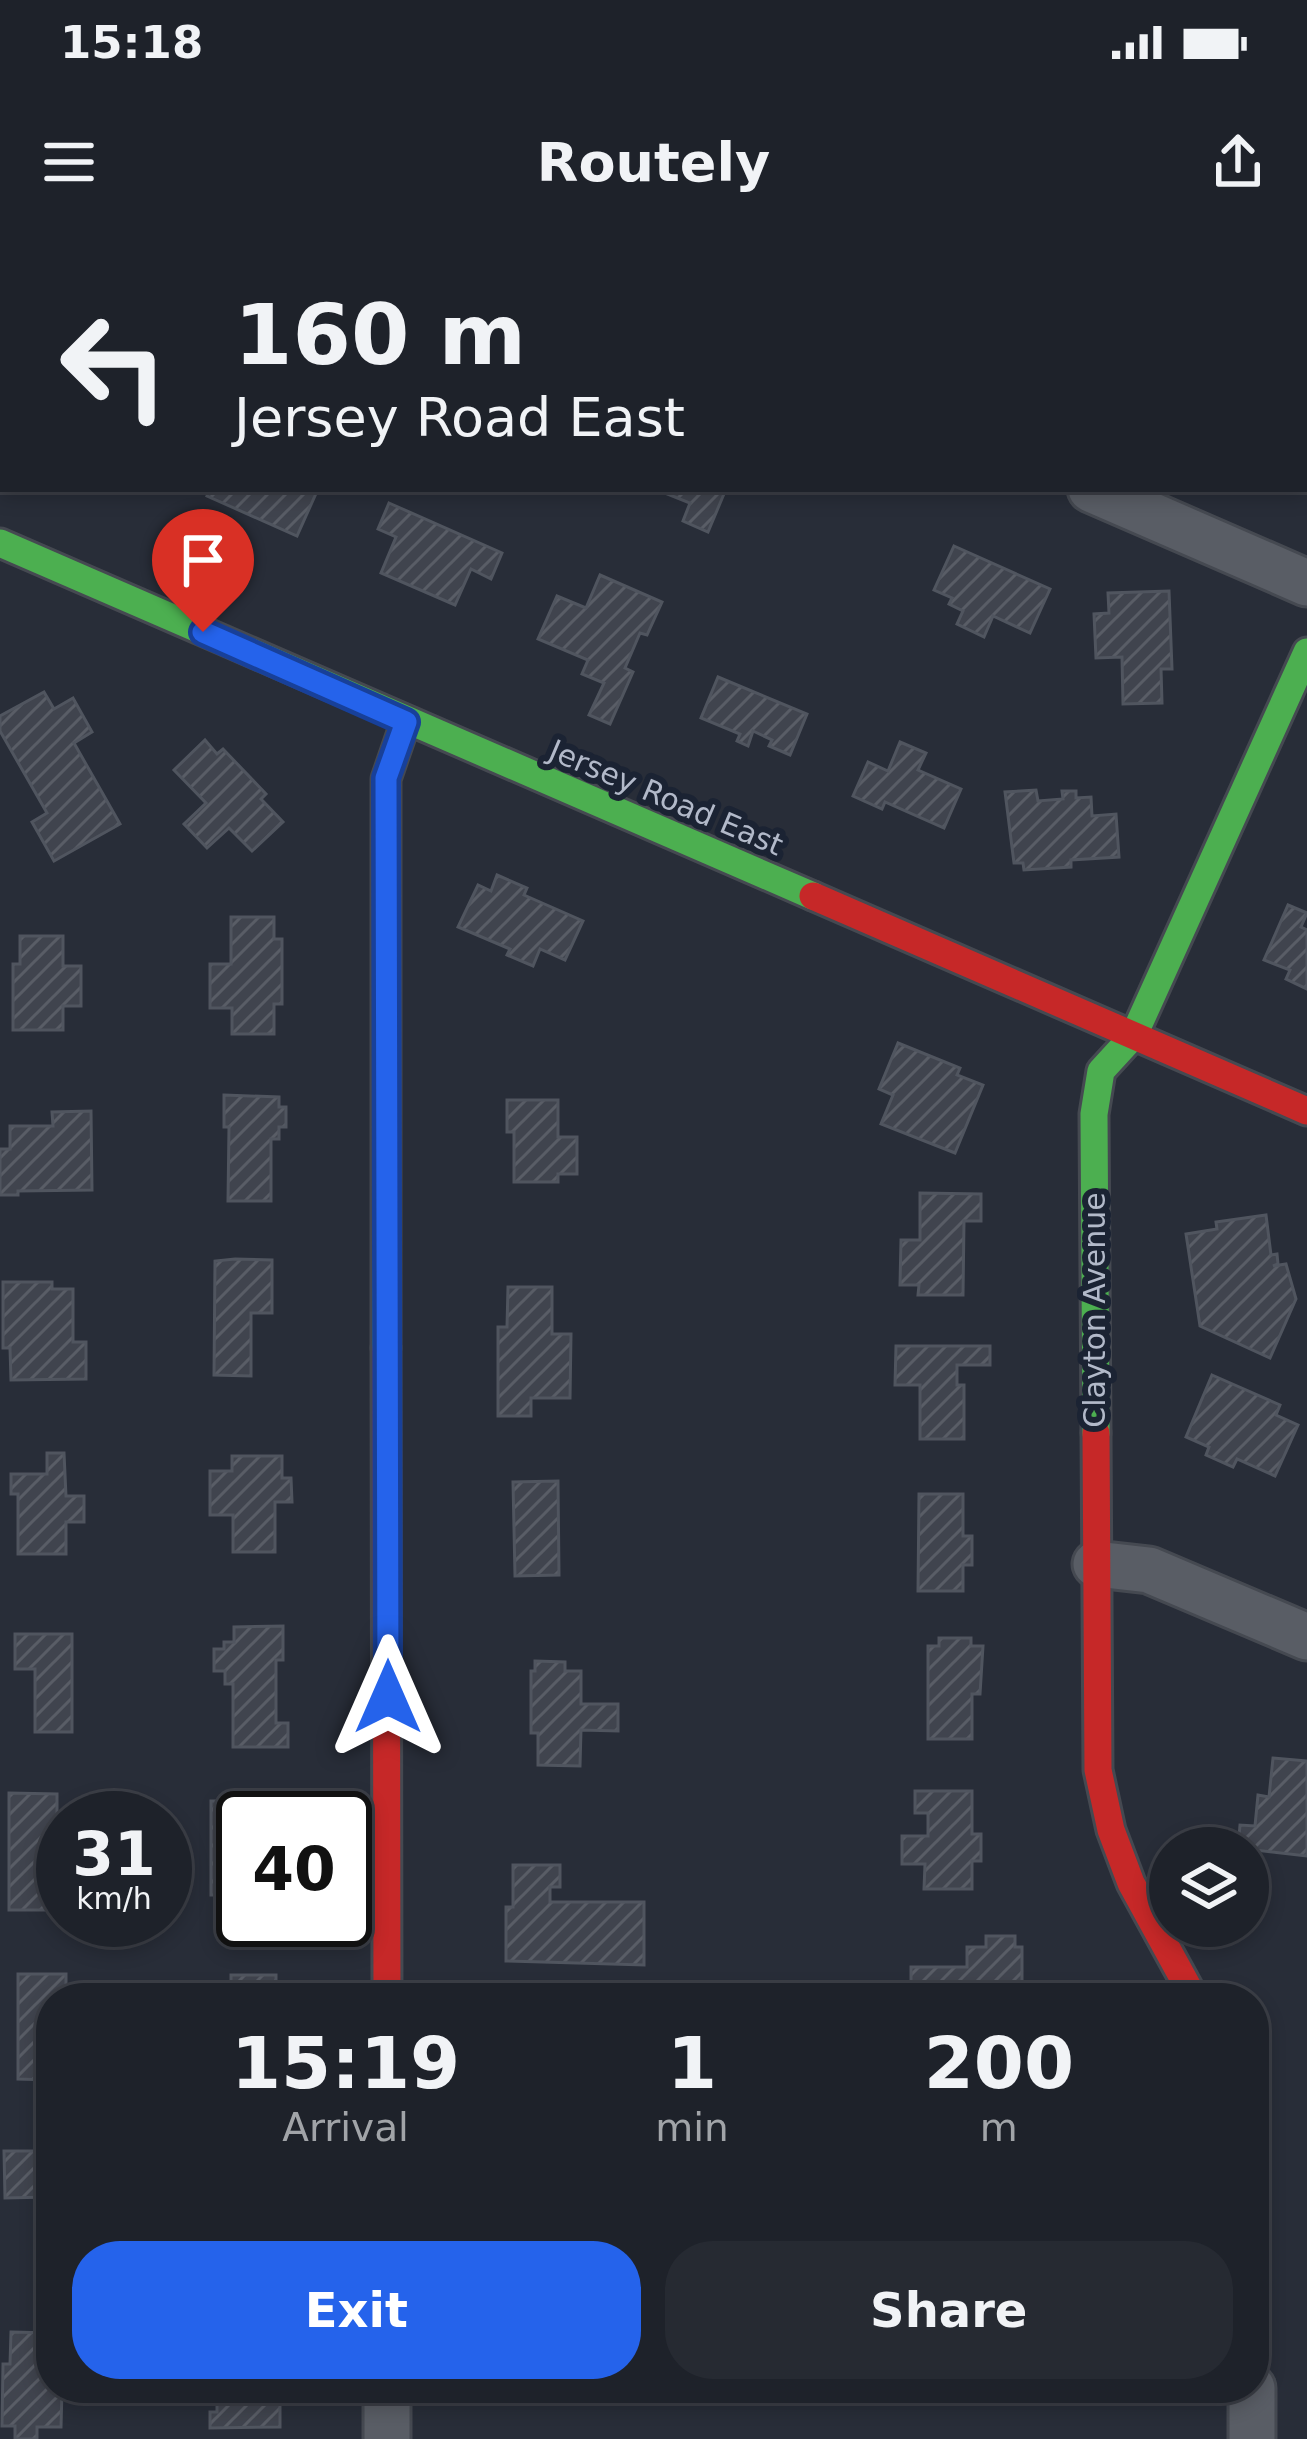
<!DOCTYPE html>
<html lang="en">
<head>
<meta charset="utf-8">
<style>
	body { margin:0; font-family:"DejaVu Sans",sans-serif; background:#262a32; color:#f1f3f6; height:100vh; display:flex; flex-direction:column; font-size:45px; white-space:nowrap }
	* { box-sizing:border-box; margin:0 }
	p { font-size:39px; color:#a1a4a8 }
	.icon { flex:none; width:66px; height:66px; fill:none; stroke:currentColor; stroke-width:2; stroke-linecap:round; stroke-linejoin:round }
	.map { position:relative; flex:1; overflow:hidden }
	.drawer { position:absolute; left:36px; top:1743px; width:1233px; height:420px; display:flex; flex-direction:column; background:#1e222a; border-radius:48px; box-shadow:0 6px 18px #0003,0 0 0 3px #3c3f47 }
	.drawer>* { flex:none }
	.hud { position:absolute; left:0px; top:0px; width:1308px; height:252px; box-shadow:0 6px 18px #0003,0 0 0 3px #3c3f47; background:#1e222a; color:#f1f3f6; overflow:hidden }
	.buttons { position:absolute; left:1149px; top:1587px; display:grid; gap:24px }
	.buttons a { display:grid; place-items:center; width:120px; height:120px; border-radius:50%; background:#1e222a; box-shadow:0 6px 18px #0003,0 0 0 3px #3c3f47; font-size:60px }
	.speed { position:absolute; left:36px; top:1551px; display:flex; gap:24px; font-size:60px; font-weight:700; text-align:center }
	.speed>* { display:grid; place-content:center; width:156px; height:156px; border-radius:50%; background:#1e222a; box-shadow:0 6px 18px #0003,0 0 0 3px #3c3f47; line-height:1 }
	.speed small { font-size:30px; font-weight:400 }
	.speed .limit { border:6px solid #111; border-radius:18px; background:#fff; color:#111 }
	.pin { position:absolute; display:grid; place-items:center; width:102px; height:102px; color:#fff; margin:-123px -51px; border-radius:50% 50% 50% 0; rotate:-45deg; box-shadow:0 0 12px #0007 }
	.pin .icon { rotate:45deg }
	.me { position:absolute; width:132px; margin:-66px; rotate:0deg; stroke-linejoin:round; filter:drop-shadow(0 0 9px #0008) }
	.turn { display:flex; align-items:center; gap:42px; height:252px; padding:0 36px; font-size:54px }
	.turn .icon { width:156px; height:156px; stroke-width:2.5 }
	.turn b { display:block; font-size:84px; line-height:102px }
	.eta { display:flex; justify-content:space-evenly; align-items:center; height:204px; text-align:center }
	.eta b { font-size:72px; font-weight:800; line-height:84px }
	.button { display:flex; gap:24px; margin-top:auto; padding:24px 36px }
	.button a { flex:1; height:138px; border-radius:48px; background:#2563eb; color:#fff; font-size:48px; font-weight:800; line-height:138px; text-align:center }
	.button a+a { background:#262a32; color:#f1f3f6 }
	.status { display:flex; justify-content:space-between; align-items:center; height:84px; padding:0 60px; background:#1e222a; direction:ltr }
	.status svg { height:33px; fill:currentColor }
	header { display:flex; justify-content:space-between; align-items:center; height:156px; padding:0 36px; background:#1e222a; font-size:54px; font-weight:800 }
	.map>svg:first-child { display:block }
	.building { fill:url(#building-hatch); stroke:#50555f; stroke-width:3 }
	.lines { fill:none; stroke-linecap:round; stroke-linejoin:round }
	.street-casing { stroke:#454951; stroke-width:51 }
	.fast-casing { stroke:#454951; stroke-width:33 }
	.jam-casing { stroke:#454951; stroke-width:33 }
	.street { stroke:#595d65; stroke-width:45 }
	.fast { stroke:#4caf50; stroke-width:27 }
	.jam { stroke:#c62828; stroke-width:27 }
	.route-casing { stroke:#184099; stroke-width:30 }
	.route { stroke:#2563eb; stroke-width:21 }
	.labels { text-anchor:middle; stroke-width:12; stroke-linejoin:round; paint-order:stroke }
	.street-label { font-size:30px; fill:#b2b9c9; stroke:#1b2333 }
</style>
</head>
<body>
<div class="status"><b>15:18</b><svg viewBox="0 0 49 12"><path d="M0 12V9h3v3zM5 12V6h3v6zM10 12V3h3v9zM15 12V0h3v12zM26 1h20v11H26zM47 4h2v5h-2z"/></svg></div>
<header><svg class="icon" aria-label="menu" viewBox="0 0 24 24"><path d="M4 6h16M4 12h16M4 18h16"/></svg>Routely<svg class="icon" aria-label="share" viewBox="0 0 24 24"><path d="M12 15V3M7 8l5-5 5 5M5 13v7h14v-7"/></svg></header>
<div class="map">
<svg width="1307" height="2199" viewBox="0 0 1307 2199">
	<defs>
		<pattern id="building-hatch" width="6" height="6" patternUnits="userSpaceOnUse" patternTransform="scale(3)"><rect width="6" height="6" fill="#40444e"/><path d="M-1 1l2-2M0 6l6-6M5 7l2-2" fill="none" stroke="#595d66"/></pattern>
	</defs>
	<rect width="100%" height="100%" fill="#282d38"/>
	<!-- building -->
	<g class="building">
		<path d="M135 0H249L251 1 134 3Z"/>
		<path d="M795 0H879L877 3Z"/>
		<path d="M943 0H1089L942 3Z"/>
		<path d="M210 249H318L297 296 207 256Z"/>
		<path d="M655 249H726L708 292 683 281 690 263Z"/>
		<path d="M389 263 502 313 491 339 471 329 455 365 381 333 396 297 378 289Z"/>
		<path d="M954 306 1050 349 1030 393 993 376 984 397 957 384 963 371 949 364 952 358 934 350Z"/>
		<path d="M600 335 662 362 647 395 640 393 625 428 633 432 610 484 589 475 604 443 582 434 588 420 538 399 557 356 586 368Z"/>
		<path d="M1169 351 1172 429H1161L1162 463 1123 464 1122 417 1096 418 1094 374 1109 373 1108 353Z"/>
		<path d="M718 437 807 474 790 515 769 506 772 500 753 491 748 506 737 501 740 494 701 478Z"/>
		<path d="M44 452 54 469 73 458 92 492 74 503 120 584 54 621 32 582 47 573 0 491V476Z"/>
		<path d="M205 500 217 514 223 509 266 554 261 559 283 582 252 611 229 588 207 608 184 584 206 563 174 530Z"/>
		<path d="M900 502 926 513 918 530 961 549 944 588 885 562 882 569 853 556 868 522 888 531Z"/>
		<path d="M1036 550 1038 561 1063 559 1062 551H1076V558L1091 557 1092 576 1116 574 1119 617 1071 620V627L1024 630 1023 623H1014L1005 552Z"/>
		<path d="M497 635 527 648 524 655 583 681 565 720 540 709 533 726 507 715 510 709 458 687 478 645 491 651Z"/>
		<path d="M1288 665 1307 673 1301 687 1307 690V749L1286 739 1290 730 1264 720Z"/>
		<path d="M231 677H274V699H282V764H274V794H232V768H210V724H231Z"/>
		<path d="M20 696H63V726H81V766H63V790H13V724H20Z"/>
		<path d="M898 803 960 828 957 835 983 845 955 913 881 884 893 855 879 849Z"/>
		<path d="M224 855 279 857V867H286V887H279V899H271V961H228L229 887H224Z"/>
		<path d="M507 860H558V897H577V934H558V942H514V892H507Z"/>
		<path d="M91 871 92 950 18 951V955H0V909H10V886H53L52 872Z"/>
		<path d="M920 953 981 954V981H964L963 1055H918L919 1045H900L901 1000H920Z"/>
		<path d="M1266 975 1271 1015 1277 1014 1278 1024 1273 1026 1286 1024 1296 1059 1270 1118 1200 1086 1186 994 1217 989 1216 982Z"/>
		<path d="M235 1019 272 1020V1073H251V1136L214 1135 215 1021Z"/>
		<path d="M3 1042H52V1049H73V1102H86V1139L11 1140 10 1108H3Z"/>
		<path d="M508 1047H552V1094H571L570 1158H531V1176H498V1087H507Z"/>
		<path d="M896 1106H990V1125H957V1145H964V1199H920V1145H895Z"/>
		<path d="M1212 1135 1280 1165 1276 1175 1298 1185 1275 1236 1237 1219 1233 1227 1206 1215 1209 1207 1186 1197Z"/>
		<path d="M47 1213H64L66 1256H84V1282H66V1314H18V1254H11V1234H47Z"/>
		<path d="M232 1216H282V1238H291L292 1262H275V1312H233V1275H210V1231H232Z"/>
		<path d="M558 1241 559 1335 515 1336 513 1242Z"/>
		<path d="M919 1254H963V1296H972V1325H963V1351H918Z"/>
		<path d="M283 1386V1420H276V1483H288V1507H233V1444H225V1431H214V1409H224V1402H234V1387Z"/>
		<path d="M15 1394H72V1492H35V1429H15Z"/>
		<path d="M939 1398H971V1406H983L980 1454H972V1499H928V1406H939Z"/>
		<path d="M535 1421 565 1422V1431H581V1464H618V1491L581 1490 580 1526 538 1525V1493H531V1431H535Z"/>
		<path d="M1273 1518 1307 1521V1616L1238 1608 1240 1585 1255 1586 1258 1555 1269 1557Z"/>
		<path d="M915 1551H972V1594H981V1621H972V1649H924L925 1624H902V1596H928V1573H915Z"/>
		<path d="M9 1553 57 1554V1670H9Z"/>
		<path d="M211 1561H282V1578H243V1655H211Z"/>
		<path d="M513 1625H560V1647H550V1662H644V1725L506 1721V1667H513Z"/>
		<path d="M986 1696H1015V1707H1022V1757L967 1758V1750L911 1749V1727H967V1707H986Z"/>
		<path d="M18 1734H66V1748H85V1758H51V1840L18 1839Z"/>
		<rect x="231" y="1735" width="45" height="23"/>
		<path d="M4 1911H51V1981V1957L5 1958Z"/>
		<path d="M11 2092 51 2093V2148H71L62 2150 61 2187H37V2199H15V2186H2L3 2124H10Z"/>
		<path d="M217 2148H280V2187L210 2188V2172H217Z"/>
	</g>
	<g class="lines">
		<defs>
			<g id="street">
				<path d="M521 0 528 3"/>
				<path d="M1091 249 1307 343"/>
				<path d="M1096 1324 1149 1330 1307 1397"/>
				<path d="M387 2148V2199"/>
				<path d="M1252 2148V2199"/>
			</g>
			<g id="fast">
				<path d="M0 303 813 656"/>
				<path d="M386 1108V539L406 481"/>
				<path d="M1096 1193 1094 874 1101 831 1134 795 1307 412"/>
			</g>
			<g id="jam">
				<path d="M813 656 1307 871"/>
				<path d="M386 1108 387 1758"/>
				<path d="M1096 1193 1098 1530 1111 1590 1131 1643 1194 1758"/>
			</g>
		</defs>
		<!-- street casing -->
		<use href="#street" class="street-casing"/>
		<!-- fast casing -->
		<use href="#fast" class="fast-casing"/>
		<!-- jam casing -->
		<use href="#jam" class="jam-casing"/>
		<!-- street -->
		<use href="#street" class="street"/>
		<!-- fast -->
		<use href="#fast" class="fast"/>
		<!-- jam -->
		<use href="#jam" class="jam"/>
	</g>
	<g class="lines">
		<defs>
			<path id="route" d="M203 392 406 482 386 538 388 1457"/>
		</defs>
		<!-- route casing -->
		<use href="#route" class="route-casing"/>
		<!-- route -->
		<use href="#route" class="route"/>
	</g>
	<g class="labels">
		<!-- street labels -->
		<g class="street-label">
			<text transform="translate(666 558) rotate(23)" y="10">Jersey Road East</text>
			<text transform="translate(1095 1070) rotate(-90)" y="10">Clayton Avenue</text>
		</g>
	</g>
</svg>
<div class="buttons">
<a><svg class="icon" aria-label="layers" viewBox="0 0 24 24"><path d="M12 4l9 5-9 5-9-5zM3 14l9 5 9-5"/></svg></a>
</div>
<div class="speed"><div>31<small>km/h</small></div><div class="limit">40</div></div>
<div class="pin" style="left:203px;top:392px;background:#d93025"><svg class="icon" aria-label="arrive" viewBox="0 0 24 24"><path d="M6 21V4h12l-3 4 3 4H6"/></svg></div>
<svg class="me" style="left:388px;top:1457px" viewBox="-20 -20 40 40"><path d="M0-17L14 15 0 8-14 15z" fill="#2563eb" stroke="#fff" stroke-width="4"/></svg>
<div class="hud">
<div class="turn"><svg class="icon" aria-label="left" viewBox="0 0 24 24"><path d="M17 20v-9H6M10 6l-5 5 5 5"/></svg><div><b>160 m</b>Jersey Road East</div></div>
</div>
<section class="drawer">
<div class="eta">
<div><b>15:19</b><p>Arrival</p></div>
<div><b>1</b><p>min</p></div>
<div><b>200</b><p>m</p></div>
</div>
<div class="button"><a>Exit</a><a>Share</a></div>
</section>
</div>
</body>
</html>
